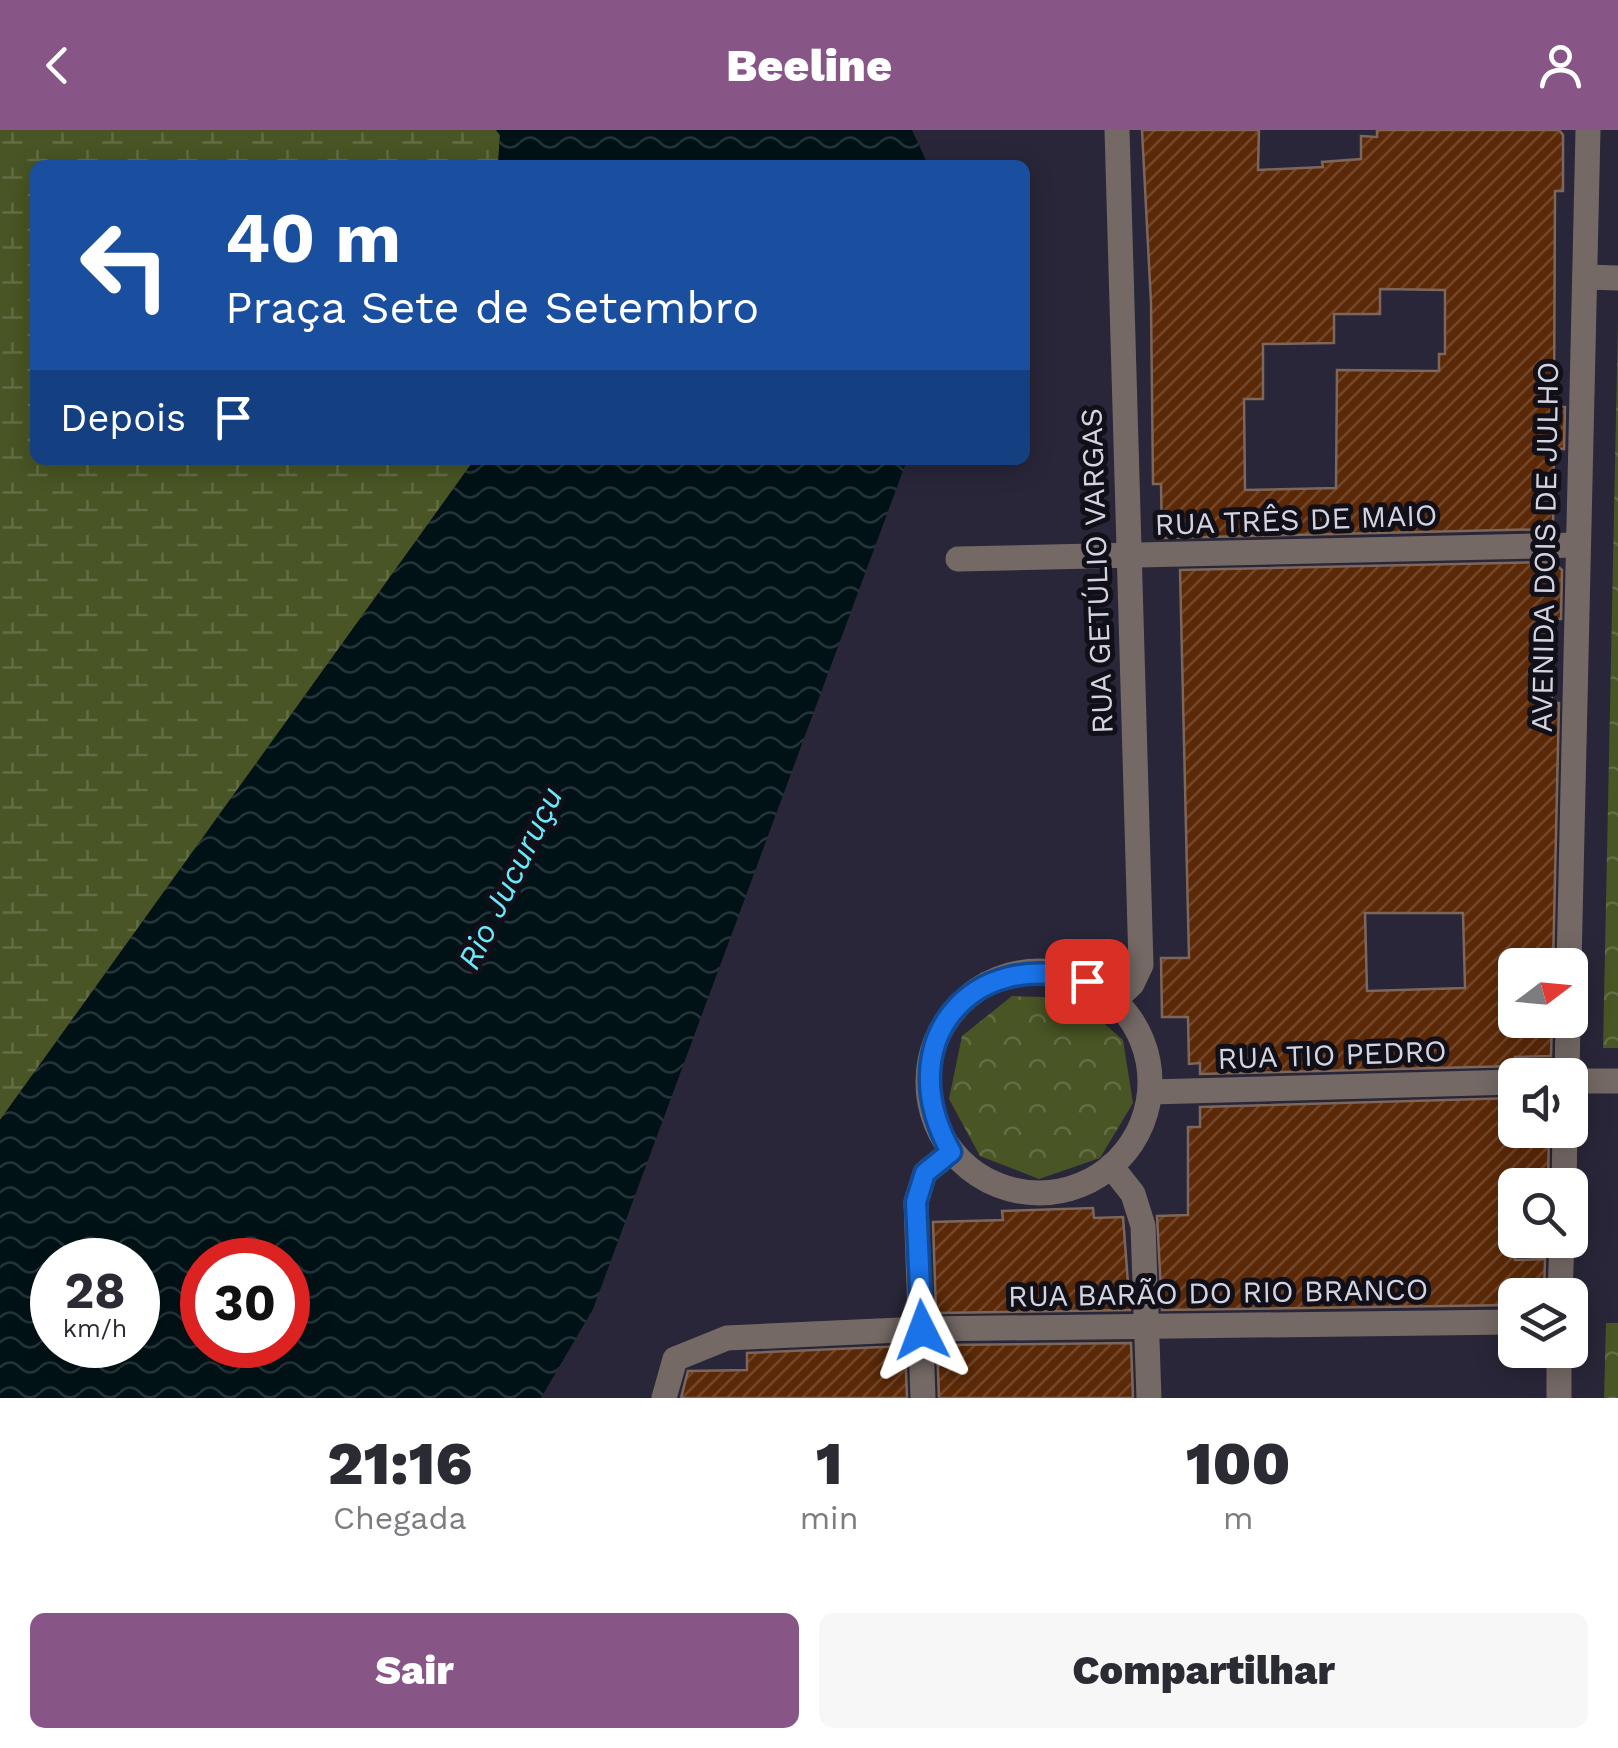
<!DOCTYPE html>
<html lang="pt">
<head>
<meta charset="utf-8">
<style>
	body { margin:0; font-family:"Work Sans",sans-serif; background:#f7f7f7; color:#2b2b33; height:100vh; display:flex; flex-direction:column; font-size:38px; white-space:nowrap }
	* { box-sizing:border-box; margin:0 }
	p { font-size:32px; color:#7c7c81 }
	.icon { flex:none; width:55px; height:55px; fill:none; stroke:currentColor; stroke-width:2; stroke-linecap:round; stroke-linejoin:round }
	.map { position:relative; height:1268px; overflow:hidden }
	.panel { display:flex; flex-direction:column; background:#fff; flex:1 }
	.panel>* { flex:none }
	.banner { position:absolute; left:30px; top:30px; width:1000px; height:305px; border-radius:15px; box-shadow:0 5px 25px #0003; background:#1a4fa0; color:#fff; overflow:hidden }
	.needle { width:65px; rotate:74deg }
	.buttons { position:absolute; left:1498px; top:818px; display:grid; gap:20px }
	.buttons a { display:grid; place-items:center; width:90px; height:90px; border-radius:15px; background:#fff; box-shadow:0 5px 25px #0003; font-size:50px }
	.speed { position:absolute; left:30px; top:1108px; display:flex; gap:20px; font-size:50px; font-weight:700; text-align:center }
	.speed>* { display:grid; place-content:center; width:130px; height:130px; border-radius:50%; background:#fff; box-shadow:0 5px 25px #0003; line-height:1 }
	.speed small { font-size:25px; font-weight:400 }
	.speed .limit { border:15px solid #d22; background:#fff; color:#111 }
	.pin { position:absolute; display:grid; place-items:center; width:85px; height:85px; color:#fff; margin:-42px; border-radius:20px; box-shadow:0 5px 15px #0006 }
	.me { position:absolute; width:110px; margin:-55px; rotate:357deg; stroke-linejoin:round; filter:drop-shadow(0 0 8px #0008) }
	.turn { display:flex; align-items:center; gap:35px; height:210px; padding:0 30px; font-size:45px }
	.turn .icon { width:130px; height:130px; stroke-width:2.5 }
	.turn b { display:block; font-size:70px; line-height:85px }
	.then { display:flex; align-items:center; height:95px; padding:0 30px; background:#0003; gap:20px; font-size:38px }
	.eta { display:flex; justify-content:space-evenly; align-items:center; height:170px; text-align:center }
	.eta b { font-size:60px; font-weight:800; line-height:70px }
	.cta { display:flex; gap:20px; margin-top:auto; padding:20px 30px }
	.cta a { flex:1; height:115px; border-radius:15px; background:#875586; color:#fff; font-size:40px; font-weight:800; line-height:115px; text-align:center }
	.cta a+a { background:#f7f7f7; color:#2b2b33 }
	header { display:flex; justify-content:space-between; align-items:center; height:130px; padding:0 30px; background:#875586; color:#fff; font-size:45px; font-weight:800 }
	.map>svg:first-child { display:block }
	.wetland { fill:url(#wetland-marsh) }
	.park { fill:url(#park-crowns) }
	.water { fill:url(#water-waves); fill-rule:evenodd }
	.building { fill:url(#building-hatch); stroke:#7d665a; stroke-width:2.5; fill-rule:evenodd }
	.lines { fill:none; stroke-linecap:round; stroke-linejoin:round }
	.minor { stroke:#746965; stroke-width:25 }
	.route-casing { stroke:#114b97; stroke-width:25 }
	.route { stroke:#1a73e8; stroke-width:18 }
	.labels { text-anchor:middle; stroke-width:10; stroke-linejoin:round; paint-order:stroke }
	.street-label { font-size:30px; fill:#d4d3e0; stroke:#111018 }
	.water-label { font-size:32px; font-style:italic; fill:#69e9f9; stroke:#111018 }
</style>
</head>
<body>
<header><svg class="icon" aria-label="back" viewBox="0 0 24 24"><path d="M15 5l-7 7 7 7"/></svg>Beeline<svg class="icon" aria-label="person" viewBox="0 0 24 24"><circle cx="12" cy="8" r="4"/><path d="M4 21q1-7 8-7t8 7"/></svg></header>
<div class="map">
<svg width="1618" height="1268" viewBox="0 0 1618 1268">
	<defs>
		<pattern id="wetland-marsh" width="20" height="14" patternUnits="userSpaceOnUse" patternTransform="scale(2.5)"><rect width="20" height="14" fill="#495524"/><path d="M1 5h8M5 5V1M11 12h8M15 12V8" fill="none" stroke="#626d44"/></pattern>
		<pattern id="park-crowns" width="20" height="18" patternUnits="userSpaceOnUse" patternTransform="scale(2.5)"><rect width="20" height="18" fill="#495524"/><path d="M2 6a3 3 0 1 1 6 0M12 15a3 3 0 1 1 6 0" fill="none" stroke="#626d44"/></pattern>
		<pattern id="water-waves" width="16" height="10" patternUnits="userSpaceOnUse" patternTransform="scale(2.5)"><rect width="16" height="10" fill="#001216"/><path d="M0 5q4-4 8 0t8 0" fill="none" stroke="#243438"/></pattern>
		<pattern id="building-hatch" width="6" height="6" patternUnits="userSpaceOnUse" patternTransform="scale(2.5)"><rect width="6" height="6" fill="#5b2907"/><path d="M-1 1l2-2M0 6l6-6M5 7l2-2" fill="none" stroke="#72472b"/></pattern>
	</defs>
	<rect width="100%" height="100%" fill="#282638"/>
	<!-- wetland -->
	<path class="wetland" d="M0 0H496L500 5 498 35H35V330H474L0 990Z"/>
	<!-- park -->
	<g class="park">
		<path d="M1618 188V918H1603Z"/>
		<path d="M1012 866 1075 868 1123 910 1133 973 1100 1028 1039 1049 980 1026 949 969 962 906Z"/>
		<path d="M1606 1193H1618V1268H1604Z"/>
	</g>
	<!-- water -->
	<g class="water">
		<path d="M496 0H912L928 35H498L500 5Z"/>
		<path d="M474 330H907L593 1179 541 1268H0V990ZM52 1130H138V1215H52ZM202 1130H288V1215H202Z"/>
	</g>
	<!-- building -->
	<g class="building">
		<path d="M1142 0H1259L1258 40 1323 37 1322 32 1361 29V6L1377 7V0H1559L1563 5V61H1555L1554 277H1565L1564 319 1554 318 1553 399 1162 408 1161 354H1153L1151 173ZM1380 159 1445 160V224H1439V241L1337 240 1336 358 1245 360 1244 269H1263V214L1334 213V184H1380Z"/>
		<path d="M1553 432 1562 440 1561 489H1552V573H1559L1553 835H1515V890H1552L1551 926 1515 927V936L1200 944V933L1189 934 1188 887H1162L1161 828H1189L1180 440ZM1365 783H1463L1465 858 1367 861Z"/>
		<path d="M1515 968V1000H1549L1548 1055H1515V1130L1545 1129 1544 1165H1515V1175L1162 1180 1157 1086 1188 1085V997H1200V977Z"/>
		<path d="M1093 1078 1094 1088 1123 1087 1130 1180 936 1183 933 1092 1003 1090 1002 1081Z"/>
		<path d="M1131 1213 1133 1268H939L937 1215Z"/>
		<path d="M905 1216 907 1268H681L688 1241 747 1240V1223Z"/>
	</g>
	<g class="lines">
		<!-- minor -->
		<g class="minor">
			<path d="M1585 147 1618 148"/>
			<path d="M958 429 1576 415"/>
			<path d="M1569 835 1588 0"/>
			<circle cx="1039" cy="952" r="111"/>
			<path d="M1114 871 1132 854 1141 835 1117 0"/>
			<path d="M1567 945 1568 890"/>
			<path d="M1570 951H1618"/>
			<path d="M1150 962 1515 952"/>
			<path d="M1111 1036 1133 1064 1143 1096 1149 1268"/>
			<path d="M1564 1055 1565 1000"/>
			<path d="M1560 1165 1562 1110"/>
			<path d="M664 1268 675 1229 727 1208 922 1199 1515 1192"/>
			<path d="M923 1268 916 1072 925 1043 951 1022"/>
			<path d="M1559 1268V1220"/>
		</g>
	</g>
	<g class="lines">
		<defs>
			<path id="route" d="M922 1200 916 1072 925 1043 951 1022C890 915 969 815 1087 851"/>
		</defs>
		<!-- route casing -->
		<use href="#route" class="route-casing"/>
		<!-- route -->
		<use href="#route" class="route"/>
	</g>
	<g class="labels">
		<!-- street labels -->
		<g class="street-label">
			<text transform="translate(1296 390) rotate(-2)" y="10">RUA TRÊS DE MAIO</text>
			<text transform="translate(1545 417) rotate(-89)" y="10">AVENIDA DOIS DE JULHO</text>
			<text transform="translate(1097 441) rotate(-92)" y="10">RUA GETÚLIO VARGAS</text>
			<text transform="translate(1332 925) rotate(-2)" y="10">RUA TIO PEDRO</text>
			<text transform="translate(1218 1163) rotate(-1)" y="10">RUA BARÃO DO RIO BRANCO</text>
		</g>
		<!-- water labels -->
		<g class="water-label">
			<text transform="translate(510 748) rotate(-64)" y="11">Rio Jucuruçu</text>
		</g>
	</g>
</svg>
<div class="buttons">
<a><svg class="needle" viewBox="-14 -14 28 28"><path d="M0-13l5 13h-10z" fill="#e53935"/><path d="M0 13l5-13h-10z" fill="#7c7c81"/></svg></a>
<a><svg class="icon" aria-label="sound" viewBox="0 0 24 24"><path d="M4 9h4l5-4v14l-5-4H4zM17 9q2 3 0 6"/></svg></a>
<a><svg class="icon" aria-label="search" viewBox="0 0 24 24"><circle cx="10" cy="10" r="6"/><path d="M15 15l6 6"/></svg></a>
<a><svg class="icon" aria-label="layers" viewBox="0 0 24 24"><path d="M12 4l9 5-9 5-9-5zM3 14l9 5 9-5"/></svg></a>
</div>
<div class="speed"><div>28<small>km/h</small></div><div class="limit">30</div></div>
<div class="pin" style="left:1087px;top:851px;background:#d93025"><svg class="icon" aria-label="arrive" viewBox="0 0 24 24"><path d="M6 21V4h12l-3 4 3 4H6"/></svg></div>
<svg class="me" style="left:922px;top:1200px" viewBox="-20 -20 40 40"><path d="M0-17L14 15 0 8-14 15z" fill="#1a73e8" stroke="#fff" stroke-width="4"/></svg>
<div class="banner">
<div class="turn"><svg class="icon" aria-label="left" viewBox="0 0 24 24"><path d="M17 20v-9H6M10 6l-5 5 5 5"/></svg><div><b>40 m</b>Praça Sete de Setembro</div></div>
<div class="then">Depois<svg class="icon" aria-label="arrive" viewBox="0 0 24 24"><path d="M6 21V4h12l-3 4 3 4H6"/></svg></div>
</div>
</div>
<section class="panel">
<div class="eta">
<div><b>21:16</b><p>Chegada</p></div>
<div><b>1</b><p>min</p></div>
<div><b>100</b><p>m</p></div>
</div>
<div class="cta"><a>Sair</a><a>Compartilhar</a></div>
</section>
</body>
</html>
